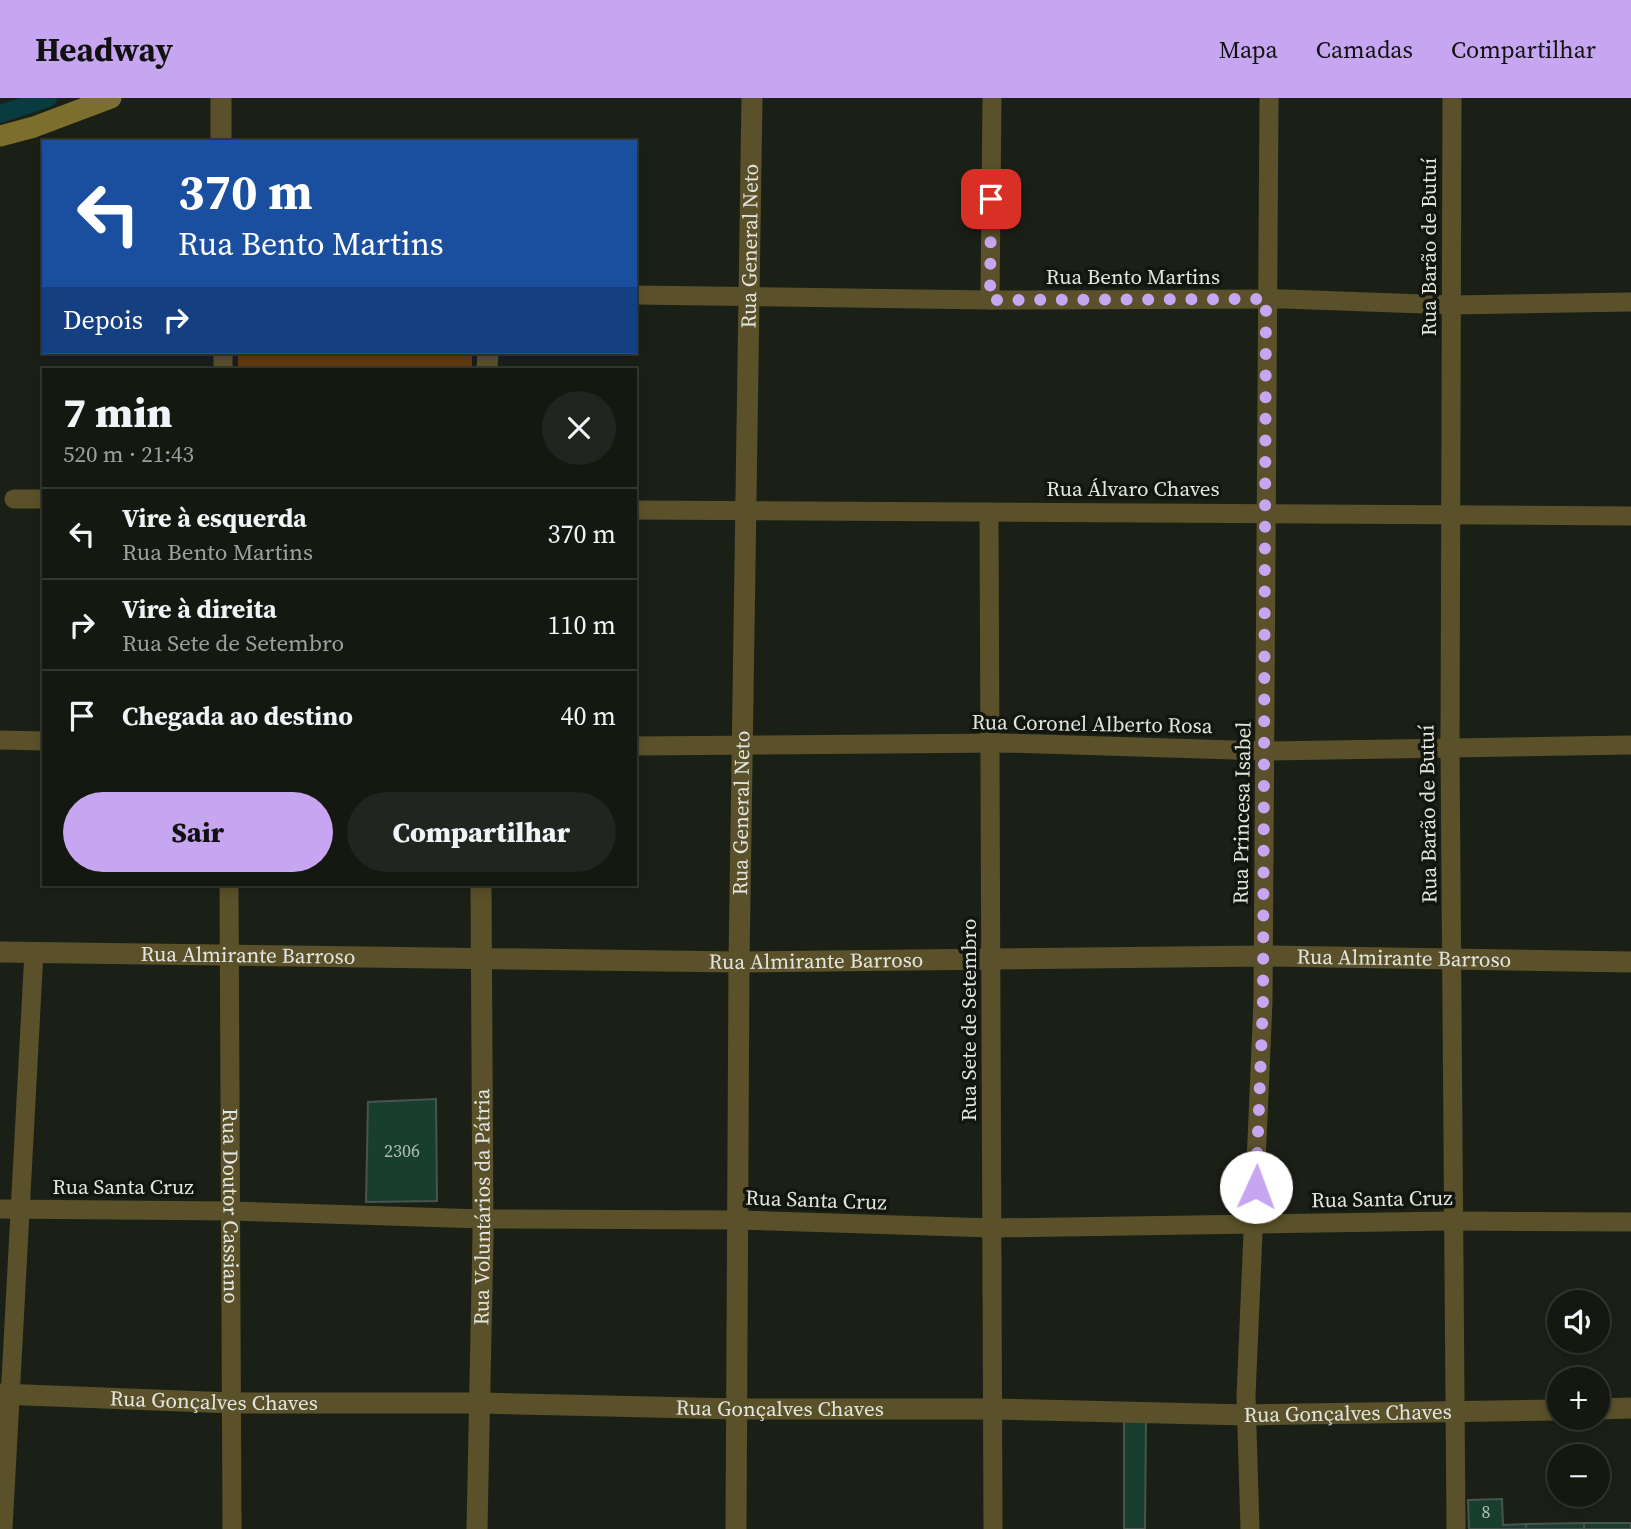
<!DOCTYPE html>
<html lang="pt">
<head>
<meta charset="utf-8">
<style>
	body { margin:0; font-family:"Source Serif 4",serif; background:#21251f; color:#f1f3f6; height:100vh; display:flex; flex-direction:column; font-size:26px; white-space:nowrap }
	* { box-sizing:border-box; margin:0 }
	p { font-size:23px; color:#9da09f }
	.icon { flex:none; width:38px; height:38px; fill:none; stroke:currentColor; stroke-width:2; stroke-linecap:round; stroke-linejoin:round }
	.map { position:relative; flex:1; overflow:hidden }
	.drawer { position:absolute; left:42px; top:270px; width:595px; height:518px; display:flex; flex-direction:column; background:#141811; border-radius:0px; box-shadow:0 4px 10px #0003,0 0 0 2px #333731 }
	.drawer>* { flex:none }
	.hud { position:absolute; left:42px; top:42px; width:595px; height:214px; border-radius:0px; box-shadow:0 4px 10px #0003,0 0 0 2px #333731; background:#1a4fa0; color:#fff; overflow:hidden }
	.tools { position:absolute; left:1547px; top:1192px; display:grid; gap:14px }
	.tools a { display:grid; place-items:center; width:63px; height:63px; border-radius:50%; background:#141811; box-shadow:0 4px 10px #0003,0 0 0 2px #333731; font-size:35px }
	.pin { position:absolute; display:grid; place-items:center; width:60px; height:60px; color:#fff; margin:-30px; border-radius:14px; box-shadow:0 4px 10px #0006 }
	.me { position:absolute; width:77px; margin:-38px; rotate:2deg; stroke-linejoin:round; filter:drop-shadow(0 0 5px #0008) }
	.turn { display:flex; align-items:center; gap:24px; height:147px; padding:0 21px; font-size:32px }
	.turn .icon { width:91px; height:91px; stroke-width:2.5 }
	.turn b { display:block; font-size:49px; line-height:60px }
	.then { display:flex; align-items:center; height:66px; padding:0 21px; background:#0003; gap:14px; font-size:26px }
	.round { display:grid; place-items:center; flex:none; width:74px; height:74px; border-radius:37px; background:#21251f }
	.overview { display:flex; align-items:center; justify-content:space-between; height:119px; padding:0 21px }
	h1 { font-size:42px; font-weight:800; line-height:52px }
	.cta { display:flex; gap:14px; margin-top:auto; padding:14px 21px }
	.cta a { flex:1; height:80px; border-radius:42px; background:#c6a6f0; color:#111; font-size:28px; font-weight:800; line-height:80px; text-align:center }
	.cta a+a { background:#21251f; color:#f1f3f6 }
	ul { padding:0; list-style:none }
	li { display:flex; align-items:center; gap:21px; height:91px; padding:0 21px; border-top:2px solid #333731 }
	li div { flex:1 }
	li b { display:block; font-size:26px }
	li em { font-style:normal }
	header { display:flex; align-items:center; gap:42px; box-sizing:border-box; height:98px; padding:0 35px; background:#c6a6f0; color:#111 }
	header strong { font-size:33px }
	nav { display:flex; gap:38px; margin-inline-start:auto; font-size:24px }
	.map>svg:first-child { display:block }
	.green { fill:#633a0e }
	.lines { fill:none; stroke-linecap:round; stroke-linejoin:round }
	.canal { stroke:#083c3f; stroke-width:18 }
	.building { fill:#173e2f; stroke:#48544f; stroke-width:2 }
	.minor { stroke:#5a512a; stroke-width:19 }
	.tertiary { stroke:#5a512a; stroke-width:21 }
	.secondary { stroke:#7c6e2c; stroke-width:21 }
	.route { stroke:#c6a6f0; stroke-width:12; stroke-dasharray:0 21.6 }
	.labels { text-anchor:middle; stroke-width:7; stroke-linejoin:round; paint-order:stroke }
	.number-label { font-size:18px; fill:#b0bcb4 }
	.street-label { font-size:21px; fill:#e3e6e0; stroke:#12160e }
</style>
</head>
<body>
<header>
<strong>Headway</strong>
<nav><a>Mapa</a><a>Camadas</a><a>Compartilhar</a></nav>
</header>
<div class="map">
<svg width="1631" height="1431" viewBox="0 0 1631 1431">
	<rect width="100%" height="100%" fill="#1b2017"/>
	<!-- green -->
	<rect class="green" x="238" y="254" width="234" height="17"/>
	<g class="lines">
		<!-- canal -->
		<path class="canal" d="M0 16 48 0"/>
	</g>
	<!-- building -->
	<g class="building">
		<path d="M436 1001 437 1103 366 1104 368 1004Z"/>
		<path d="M1124 1319H1146L1145 1431H1124Z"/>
		<path d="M1502 1401 1503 1427 1526 1426V1431H1469L1468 1402Z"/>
		<path d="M1584 1425V1431H1526V1426Z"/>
		<rect x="1584" y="1425" width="47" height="6"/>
	</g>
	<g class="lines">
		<!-- minor -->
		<g class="minor">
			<path d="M1452 0 1450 651 1456 1431"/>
			<path d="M635 197 990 202 1285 201 1451 207 1631 204"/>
			<path d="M990 202 992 0"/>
			<path d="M223 254V271"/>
			<path d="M14 401H44"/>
			<path d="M635 412 1631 418"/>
			<path d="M989 414 993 1431"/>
			<path d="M0 642 44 643"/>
			<path d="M635 648 1005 645 1266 653 1631 647"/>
			<path id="s1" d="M229 786 232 1431"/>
			<path d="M0 1111 231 1113 483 1121 737 1122 992 1130 1452 1123 1631 1124"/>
			<path d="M3 1431 34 854"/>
			<path d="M1250 1431 1246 1298 1263 903 1269 0"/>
		</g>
		<!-- tertiary -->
		<g class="tertiary">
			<path d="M221 0V44"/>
			<path d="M487 271 488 254"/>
			<path id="s2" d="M0 854 739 864 1263 858 1631 864"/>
			<path id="s3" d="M0 1296 233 1305H481L738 1311H993L1246 1317 1559 1312"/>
			<path d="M1598 1311 1631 1310"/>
			<path id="s4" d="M477 1431 483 1138 481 786"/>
			<path id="s5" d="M736 1431 739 864 752 0"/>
		</g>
		<!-- secondary -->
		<path class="secondary" d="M0 38 34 29 111 0"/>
	</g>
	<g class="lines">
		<!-- route -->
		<path class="route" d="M991 101 990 202 1266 201 1263 903 1256 1089"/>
	</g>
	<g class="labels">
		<!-- number labels -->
		<g class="number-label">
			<text x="402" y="1059">2306</text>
			<text x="1486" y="1420">8</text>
		</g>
		<!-- street labels -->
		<g class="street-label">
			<text dy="7" stroke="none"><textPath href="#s5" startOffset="1283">Rua General Neto</textPath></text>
			<text transform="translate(1429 149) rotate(-90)" y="7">Rua Barão de Butuí</text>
			<text x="1133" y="186">Rua Bento Martins</text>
			<text x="1133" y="398">Rua Álvaro Chaves</text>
			<text transform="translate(1092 626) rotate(1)" y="7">Rua Coronel Alberto Rosa</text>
			<text dy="7" stroke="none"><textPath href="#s5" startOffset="716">Rua General Neto</textPath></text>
			<text transform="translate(1242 715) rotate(-89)" y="7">Rua Princesa Isabel</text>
			<text transform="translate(1428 716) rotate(-91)" y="7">Rua Barão de Butuí</text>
			<text dy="7" stroke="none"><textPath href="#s2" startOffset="248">Rua Almirante Barroso</textPath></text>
			<text dy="7" stroke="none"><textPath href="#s2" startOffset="1404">Rua Almirante Barroso</textPath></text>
			<text dy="7" stroke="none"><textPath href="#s2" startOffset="816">Rua Almirante Barroso</textPath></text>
			<text transform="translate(969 922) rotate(-90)" y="7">Rua Sete de Setembro</text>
			<text x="123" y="1096">Rua Santa Cruz</text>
			<text transform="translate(1382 1101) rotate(-1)" y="7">Rua Santa Cruz</text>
			<text transform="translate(816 1102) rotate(2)" y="7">Rua Santa Cruz</text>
			<text dy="7" stroke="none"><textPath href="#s1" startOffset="322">Rua Doutor Cassiano</textPath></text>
			<text dy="7" stroke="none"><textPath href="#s4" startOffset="322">Rua Voluntários da Pátria</textPath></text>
			<text dy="7" stroke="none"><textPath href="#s3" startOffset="214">Rua Gonçalves Chaves</textPath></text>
			<text dy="7" stroke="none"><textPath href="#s3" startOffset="780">Rua Gonçalves Chaves</textPath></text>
			<text dy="7" stroke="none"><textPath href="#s3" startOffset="1348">Rua Gonçalves Chaves</textPath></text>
		</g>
	</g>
</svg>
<div class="tools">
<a><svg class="icon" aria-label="sound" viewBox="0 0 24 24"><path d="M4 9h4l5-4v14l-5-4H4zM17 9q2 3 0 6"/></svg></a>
<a>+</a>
<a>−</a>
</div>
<div class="pin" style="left:991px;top:101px;background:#d93025"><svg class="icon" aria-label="arrive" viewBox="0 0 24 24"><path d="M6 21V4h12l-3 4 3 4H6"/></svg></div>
<svg class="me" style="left:1256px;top:1089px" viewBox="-20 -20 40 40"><circle r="19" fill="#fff"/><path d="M0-13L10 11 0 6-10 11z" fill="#c6a6f0"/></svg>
<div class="hud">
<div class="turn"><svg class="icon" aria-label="left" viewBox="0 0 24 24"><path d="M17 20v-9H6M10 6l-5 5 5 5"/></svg><div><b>370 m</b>Rua Bento Martins</div></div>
<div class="then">Depois<svg class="icon" aria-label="right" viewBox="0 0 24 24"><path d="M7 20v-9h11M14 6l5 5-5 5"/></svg></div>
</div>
<section class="drawer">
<div class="overview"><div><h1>7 min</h1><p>520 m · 21:43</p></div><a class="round"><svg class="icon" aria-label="close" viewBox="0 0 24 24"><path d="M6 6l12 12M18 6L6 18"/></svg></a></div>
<ul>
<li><svg class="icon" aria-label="left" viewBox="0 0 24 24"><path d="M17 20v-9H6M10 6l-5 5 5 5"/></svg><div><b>Vire à esquerda</b><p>Rua Bento Martins</p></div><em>370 m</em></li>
<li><svg class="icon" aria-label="right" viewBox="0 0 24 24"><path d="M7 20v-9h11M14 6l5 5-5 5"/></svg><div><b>Vire à direita</b><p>Rua Sete de Setembro</p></div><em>110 m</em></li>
<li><svg class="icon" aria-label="arrive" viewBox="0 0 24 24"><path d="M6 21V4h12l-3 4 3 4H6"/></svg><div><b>Chegada ao destino</b></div><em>40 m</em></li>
</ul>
<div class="cta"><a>Sair</a><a>Compartilhar</a></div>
</section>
</div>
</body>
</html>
